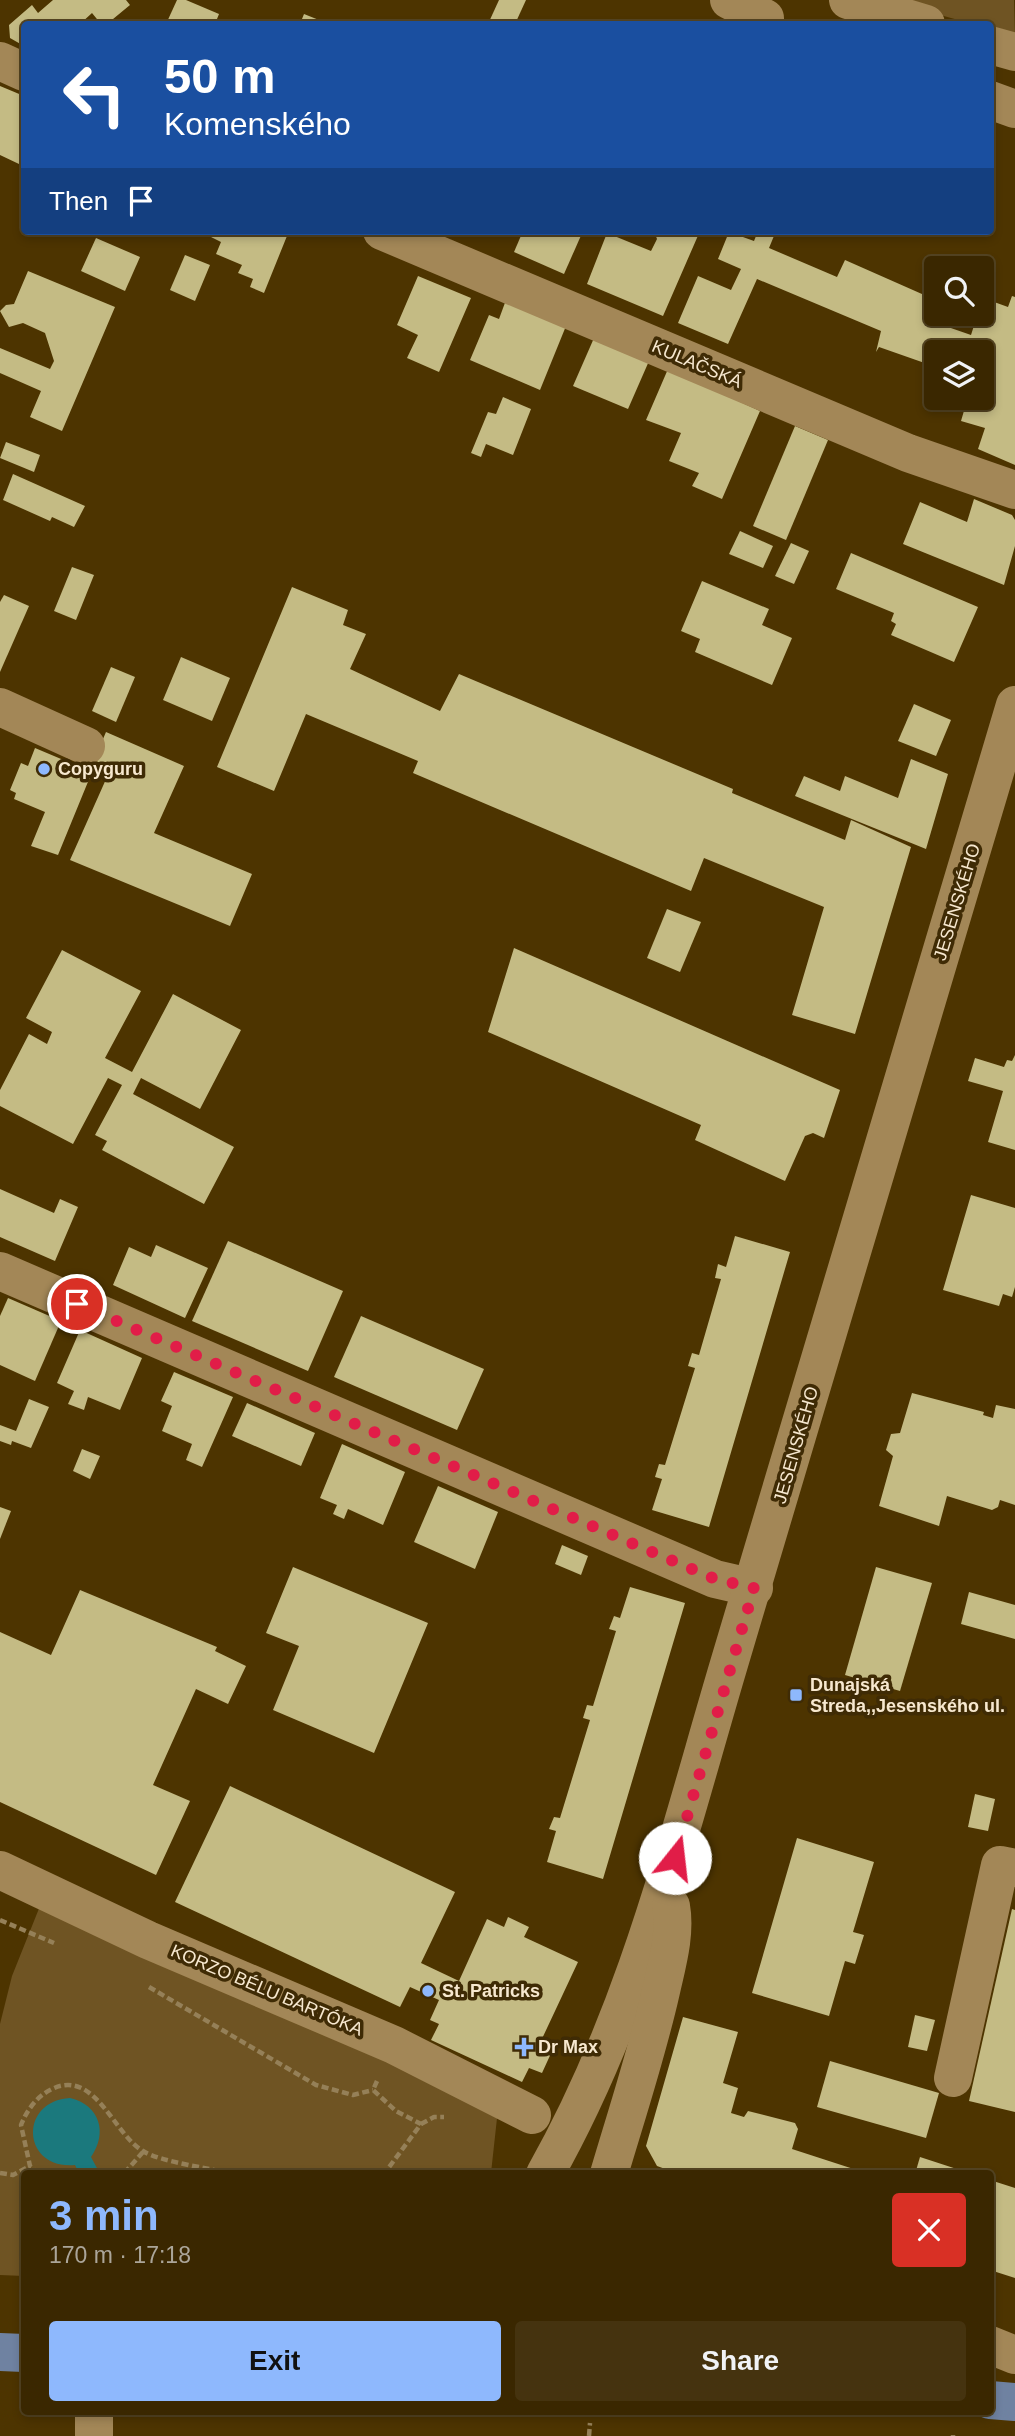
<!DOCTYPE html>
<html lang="en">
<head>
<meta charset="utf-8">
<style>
	body { margin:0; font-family:Arial,sans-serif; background:#45330f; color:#f1f3f6; height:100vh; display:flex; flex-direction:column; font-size:26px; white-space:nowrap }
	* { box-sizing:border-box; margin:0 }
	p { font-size:23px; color:#aba599 }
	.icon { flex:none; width:38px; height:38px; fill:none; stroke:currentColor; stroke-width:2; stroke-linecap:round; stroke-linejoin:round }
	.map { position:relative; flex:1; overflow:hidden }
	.drawer { position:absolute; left:21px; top:2170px; width:973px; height:245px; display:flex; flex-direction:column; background:#3a2700; border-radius:7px; box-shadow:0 4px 10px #0003,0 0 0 2px #544422 }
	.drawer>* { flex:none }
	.guide { position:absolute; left:21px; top:21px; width:973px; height:214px; border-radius:7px; box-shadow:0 4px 10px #0003,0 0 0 2px #544422; background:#1a4fa0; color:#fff; overflow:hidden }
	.fabs { position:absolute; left:924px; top:256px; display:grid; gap:14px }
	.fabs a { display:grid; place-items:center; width:70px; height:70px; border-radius:7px; background:#3a2700; box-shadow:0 4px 10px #0003,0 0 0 2px #544422; font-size:35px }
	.pin { position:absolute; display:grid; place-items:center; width:60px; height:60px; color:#fff; margin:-30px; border:4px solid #fff; border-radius:50%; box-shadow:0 2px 7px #0007 }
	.me { position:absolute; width:77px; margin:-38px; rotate:16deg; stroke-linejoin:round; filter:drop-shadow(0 0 5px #0008) }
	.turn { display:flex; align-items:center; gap:24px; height:147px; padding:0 28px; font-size:32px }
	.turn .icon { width:91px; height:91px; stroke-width:2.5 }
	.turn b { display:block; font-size:49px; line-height:60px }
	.then { display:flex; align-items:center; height:66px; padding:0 28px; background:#0003; gap:14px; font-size:26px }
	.round { display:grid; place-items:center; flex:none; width:74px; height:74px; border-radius:7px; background:#45330f }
	.overview { display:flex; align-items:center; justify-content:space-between; height:119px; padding:0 28px }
	h1 { font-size:42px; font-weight:600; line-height:52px; color:#8eb8fd }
	.primary-button { display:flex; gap:14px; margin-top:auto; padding:14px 28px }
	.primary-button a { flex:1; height:80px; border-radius:7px; background:#8eb8fd; color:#111; font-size:28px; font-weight:600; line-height:80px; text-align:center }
	.primary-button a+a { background:#45330f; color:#f1f3f6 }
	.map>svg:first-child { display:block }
	.green { fill:#6f5423 }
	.water { fill:#1b797d }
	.building { fill:#c4bb84 }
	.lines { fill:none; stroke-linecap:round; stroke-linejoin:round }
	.path { stroke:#958058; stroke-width:4.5; stroke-dasharray:7 3.5; stroke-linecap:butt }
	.minor { stroke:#a38757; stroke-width:38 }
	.major { stroke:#6f82a1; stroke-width:38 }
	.route { stroke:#e11d48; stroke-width:12; stroke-dasharray:0 21.6 }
	.poi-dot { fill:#8eb8fd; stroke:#3f2b05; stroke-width:2.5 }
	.labels { text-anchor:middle; stroke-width:7; stroke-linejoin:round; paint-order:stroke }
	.street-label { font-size:18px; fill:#f7e8cf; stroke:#3f2b05 }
	.poi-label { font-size:18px; font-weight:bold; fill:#f7e8cf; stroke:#3f2b05; text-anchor:start }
</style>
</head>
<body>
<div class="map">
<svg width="1015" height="2436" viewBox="0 0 1015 2436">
	<rect width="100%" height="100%" fill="#4d3400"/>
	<!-- green -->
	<g class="green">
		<path d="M885 0H1014L1015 36 991 29 990 24H973Z"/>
		<path d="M44 1896 498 2109 491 2173 24 2174V2276L0 2275V2024L12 1976Z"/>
	</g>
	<!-- water -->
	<path class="water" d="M70 2098C100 2105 108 2133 91 2157L98 2170 114 2173H79L75 2165C22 2170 18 2101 70 2098Z"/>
	<!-- building -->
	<g class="building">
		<path d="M53 0H126L130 5 107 24H101L92 13 80 24H24V46L10 38 9 25 32 5 38 13Z"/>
		<path d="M177 0H186L219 14 215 24H166Z"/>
		<path d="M499 0H526L515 24H488Z"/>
		<path d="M304 14 329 24H300Z"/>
		<path d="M0 86 24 96V161L20 160 19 164 0 155Z"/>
		<path d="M214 231H289L264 293 250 287 253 279 238 273 242 265 216 254 221 242 211 237Z"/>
		<path d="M523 231H583L564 274 514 252Z"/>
		<path d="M654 231H700L663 316 587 284 607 233 651 251 657 239Z"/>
		<path d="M758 231H776L769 248 837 277 845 260 931 298 922 318 971 335 978 313H982L983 298 1008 307 1012 296 1015 297V465L978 449 985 428 961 421 968 397H982V352H936V367L879 347 876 352 881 331 757 279 728 344 678 323 698 276 731 290 741 269 718 259 729 232 754 241Z"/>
		<path d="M96 238 140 257 125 291 81 271Z"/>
		<path d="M185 255 210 265 195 301 170 290Z"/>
		<path d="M28 271 115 307 62 431 30 417 41 391 0 373V348L50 369 54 361 45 333 23 323 9 327 0 311 6 305 14 304Z"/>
		<path d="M418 276 471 298 439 372 407 358 418 335 397 325Z"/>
		<path d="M506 300 566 326 540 390 470 360 489 315 499 319Z"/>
		<path d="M594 338 649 361 628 409 573 386Z"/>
		<path d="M668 369 760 411 722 499 692 486 699 473 669 461 681 433 646 420Z"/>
		<path d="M503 397 531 409 513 455 486 444 481 457 471 453 488 412 496 414Z"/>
		<path d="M795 426 828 440 786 540 753 526Z"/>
		<path d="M6 442 40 455 34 472 0 458Z"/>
		<path d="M13 474 85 506 74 527 52 517 50 521 3 500Z"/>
		<path d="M974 499 1012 515 1015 520V546L1004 585 903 544 920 502 967 522Z"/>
		<path d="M740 531 773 546 763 568 729 554Z"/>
		<path d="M791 543 809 551 794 584 775 576Z"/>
		<path d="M851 553 978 607 954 662 891 635 896 624 891 621 894 613 836 589Z"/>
		<path d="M72 567 94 575 76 620 54 611Z"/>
		<path d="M702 581 769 609 762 625 792 638 772 685 695 652 700 639 681 631Z"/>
		<path d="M292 587 348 610 343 625 366 634 350 669 440 711 459 674 733 789 732 793 845 840 851 820 911 847 855 1034 792 1015 824 907 704 858 691 891 413 773 418 761 306 714 274 791 217 767Z"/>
		<path d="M4 595 29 606 0 672V602Z"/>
		<path d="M181 657 230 678 212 721 163 700Z"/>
		<path d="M111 667 135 677 116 722 92 711Z"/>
		<path d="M914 704 951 720 936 756 898 741Z"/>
		<path d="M106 732 184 766 154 833 252 874 230 926 70 860 111 768 94 760Z"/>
		<path d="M35 748 92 772 58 855 31 846 45 812 14 799 16 793 10 790 21 763 28 766Z"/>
		<path d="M911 759 948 774 926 849 795 796 804 776 840 791 845 776 898 798Z"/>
		<path d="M667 909 701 922 680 972 647 958Z"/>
		<path d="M514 948 840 1090 824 1138 813 1133 805 1136 785 1181 695 1140 701 1125 488 1032Z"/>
		<path d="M62 950 141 991 105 1058 132 1072 173 994 241 1030 200 1109 141 1078 133 1094 234 1147 204 1204 102 1150 107 1141 95 1135 122 1085 108 1078 73 1144 0 1106V1090L29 1034 47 1044 52 1032 26 1018Z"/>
		<path d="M1015 1055V1150L988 1142 1003 1091 968 1081 975 1058 1004 1067 1007 1060 1012 1061Z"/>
		<path d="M0 1189 54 1213 60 1199 78 1207 55 1261 0 1237Z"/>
		<path d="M971 1195 1015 1208V1287L1012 1297 1003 1294 999 1306 943 1290Z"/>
		<path d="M735 1236 790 1252 709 1527 652 1510 662 1479 655 1477 659 1464 665 1465 695 1368 688 1366 692 1353 699 1355 721 1279 715 1278 718 1264 726 1267Z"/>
		<path d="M228 1241 343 1291 308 1371 192 1321Z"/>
		<path d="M156 1245 208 1268 185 1318 113 1285 129 1247 151 1257Z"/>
		<path d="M8 1298 61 1321 35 1381 0 1365V1316Z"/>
		<path d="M361 1316 484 1369 457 1430 334 1377Z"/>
		<path d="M80 1330 142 1358 120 1410 88 1397 84 1410 68 1404 74 1391 57 1383Z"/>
		<path d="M174 1372 233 1397 202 1467 186 1460 192 1444 162 1431 172 1406 161 1401Z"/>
		<path d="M912 1393 984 1412 983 1415 993 1418 996 1405 1015 1409V1505L1000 1500 998 1507 992 1510 947 1496 939 1526 879 1506 893 1456 886 1450 891 1434 900 1433Z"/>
		<path d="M29 1399 49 1407 31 1448 12 1441 11 1445 0 1441V1425L16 1431Z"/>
		<path d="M247 1403 315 1433 301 1466 232 1436Z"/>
		<path d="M342 1444 405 1472 383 1525 348 1509 344 1519 333 1514 337 1505 320 1498Z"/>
		<path d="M82 1449 100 1456 90 1479 73 1471Z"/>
		<path d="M438 1486 498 1512 475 1569 414 1542Z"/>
		<path d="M0 1507 11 1511 0 1539Z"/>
		<path d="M562 1545 588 1556 581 1575 555 1564Z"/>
		<path d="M293 1567 428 1623 374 1753 273 1710 299 1646 266 1633Z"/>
		<path d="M876 1567 932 1583 900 1691 845 1675Z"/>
		<path d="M630 1587 685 1603 603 1879 547 1862 556 1831 549 1829 554 1817 560 1818 590 1720 583 1718 587 1705 593 1706 616 1631 609 1629 614 1616 620 1618Z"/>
		<path d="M80 1590 217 1647 215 1651 246 1666 228 1704 196 1689 153 1785 190 1801 156 1875 0 1802V1632L51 1655Z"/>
		<path d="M969 1592 1015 1605V1639L961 1624Z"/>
		<path d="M230 1786 455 1892 421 1963 459 1981 487 1919 504 1927 508 1917 529 1927 524 1937 578 1962 540 2043 553 2049 542 2073 529 2068 522 2082 431 2040 439 2024 430 2020 439 2000 410 1987 400 2007 175 1902Z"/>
		<path d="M975 1794 995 1799 988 1831 968 1827Z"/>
		<path d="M797 1838 874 1862 853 1932 864 1935 855 1964 845 1961 829 2016 752 1993Z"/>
		<path d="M1012 1909 1015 1910V2112L969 2101Z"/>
		<path d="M915 2015 935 2020 927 2051 908 2047Z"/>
		<path d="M683 2017 738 2032 723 2083 738 2088 731 2113 744 2117 748 2111 795 2123 798 2129 792 2149 869 2174H679L657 2166 646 2146Z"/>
		<path d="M830 2061 939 2093 926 2138 817 2107Z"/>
		<path d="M920 2157 969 2173V2174H915Z"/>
		<path d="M990 2180 1015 2188V2278L990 2270Z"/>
	</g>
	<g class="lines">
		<!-- path -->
		<g class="path">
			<path d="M0 1920 54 1943"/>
			<path d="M149 1987 316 2085 353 2095 373 2090"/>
			<path d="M377 2081 373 2090 396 2111 421 2124 384 2174"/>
			<path d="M421 2124 434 2117H444"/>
			<path d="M0 2173 13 2175 30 2166"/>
			<path d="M39 2174 30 2166 21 2125C27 2110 37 2096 52 2089 95 2068 114 2135 143 2151 160 2162 210 2168 232 2174"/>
			<path d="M127 2174V2170L143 2152"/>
			<path d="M990 2294 991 2291"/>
			<path d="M433 2413V2412"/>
			<path d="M589 2436 590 2423"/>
			<path d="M953 2436V2435"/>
		</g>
		<!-- minor -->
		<g class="minor">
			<path d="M729 0 765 18"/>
			<path d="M848 0 926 24"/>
			<path d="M990 45 1015 52"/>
			<path d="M0 61 24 72"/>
			<path d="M990 100 1015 109"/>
			<path d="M382 231 908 453 1015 490"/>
			<path d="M0 707 86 746"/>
			<path d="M0 1271 715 1579 754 1588"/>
			<path d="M0 1870 148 1940 394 2045 532 2115"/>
			<path d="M953 2078 1000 1865 1015 1868"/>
			<path d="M545 2174C636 2013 677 1839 729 1664 825 1345 920 1025 1015 705"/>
			<path d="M609 2174C627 2113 647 2053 661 1991 667 1964 676 1934 671 1906"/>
			<path d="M990 2345 1015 2355"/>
			<path d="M94 2412V2436"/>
		</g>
		<!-- major -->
		<g class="major">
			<path d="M0 2352 24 2353"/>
			<path d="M990 2400 1015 2402"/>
		</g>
	</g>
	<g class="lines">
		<!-- route -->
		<path class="route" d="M77 1304 715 1579 754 1588 675 1858"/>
	</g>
	<!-- markers -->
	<g class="poi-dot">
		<circle cx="44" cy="769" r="7"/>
		<rect x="789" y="1688" width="14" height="14" rx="3.5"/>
		<circle cx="428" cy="1991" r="7"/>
		<path d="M520.5 2036.5h7v7h7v7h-7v7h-7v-7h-7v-7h7z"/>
	</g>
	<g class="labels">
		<!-- street labels -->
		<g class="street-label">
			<text transform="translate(697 364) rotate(23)" y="6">KULAČSKÁ</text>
			<text transform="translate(957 902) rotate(-73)" y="6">JESENSKÉHO</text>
			<text transform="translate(796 1445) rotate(-74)" y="6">JESENSKÉHO</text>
			<text transform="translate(267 1990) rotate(23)" y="6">KORZO BÉLU BARTÓKA</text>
		</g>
		<!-- poi labels -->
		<g class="poi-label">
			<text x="58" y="775">Copyguru</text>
			<text x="810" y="1691">Dunajská<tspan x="810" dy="21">Streda,,Jesenského ul.</tspan></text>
			<text x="442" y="1997">St. Patricks</text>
			<text x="538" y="2053">Dr Max</text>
		</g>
	</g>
</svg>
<div class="fabs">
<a><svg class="icon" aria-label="search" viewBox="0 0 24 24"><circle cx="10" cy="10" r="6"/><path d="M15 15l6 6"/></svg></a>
<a><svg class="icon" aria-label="layers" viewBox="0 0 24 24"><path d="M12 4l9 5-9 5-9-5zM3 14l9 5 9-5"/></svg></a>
</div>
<div class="pin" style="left:77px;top:1304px;background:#d93025"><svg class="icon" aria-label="arrive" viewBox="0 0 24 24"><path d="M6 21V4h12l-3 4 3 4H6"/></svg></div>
<svg class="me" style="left:675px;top:1858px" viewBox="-20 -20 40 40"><circle r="19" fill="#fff"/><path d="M0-13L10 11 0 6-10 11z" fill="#e11d48"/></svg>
<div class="guide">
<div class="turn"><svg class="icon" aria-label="left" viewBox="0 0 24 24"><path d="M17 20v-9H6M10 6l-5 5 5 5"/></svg><div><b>50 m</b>Komenského</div></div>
<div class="then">Then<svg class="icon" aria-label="arrive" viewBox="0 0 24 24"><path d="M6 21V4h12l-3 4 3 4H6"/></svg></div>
</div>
<section class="drawer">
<div class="overview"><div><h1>3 min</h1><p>170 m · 17:18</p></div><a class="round" style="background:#d93025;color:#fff"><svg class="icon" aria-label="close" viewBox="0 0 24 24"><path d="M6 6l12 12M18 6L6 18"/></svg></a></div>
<div class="primary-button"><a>Exit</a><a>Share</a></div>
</section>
</div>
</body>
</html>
